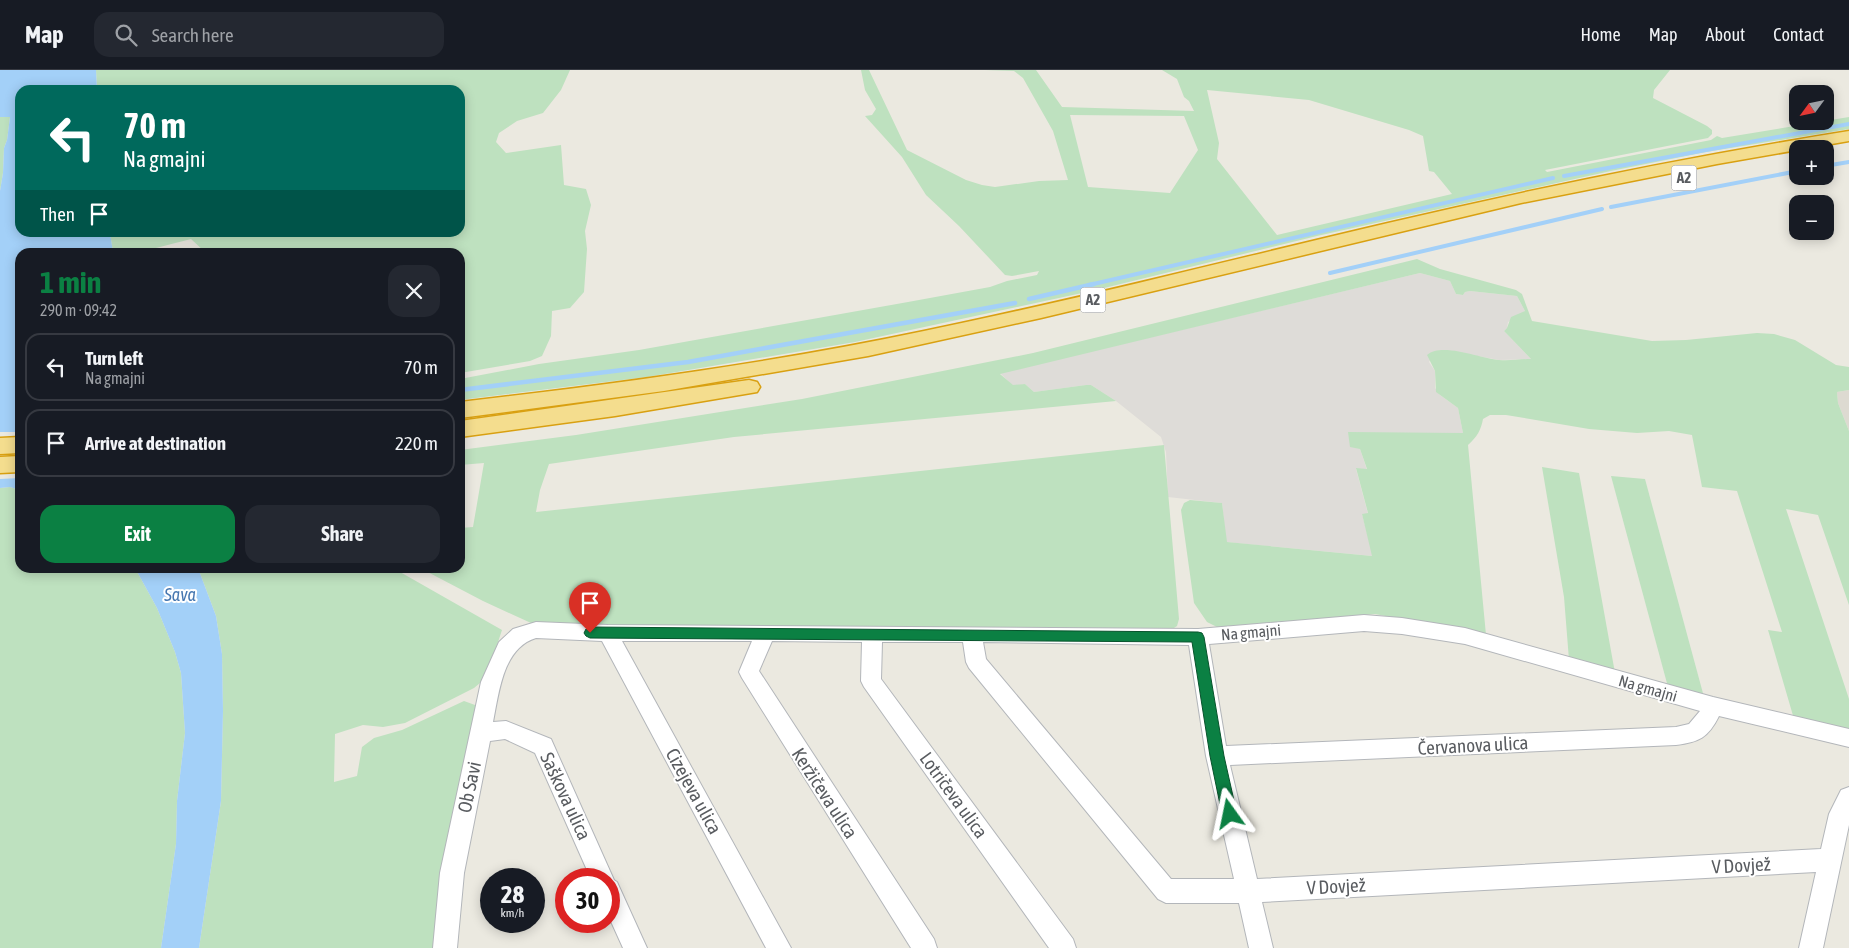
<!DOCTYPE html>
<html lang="en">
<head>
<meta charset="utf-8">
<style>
	body { margin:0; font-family:"Asap Condensed",sans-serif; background:#242831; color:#f1f3f6; height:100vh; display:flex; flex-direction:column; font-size:19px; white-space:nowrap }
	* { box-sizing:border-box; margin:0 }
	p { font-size:16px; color:#9ea1a6 }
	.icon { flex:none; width:28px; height:28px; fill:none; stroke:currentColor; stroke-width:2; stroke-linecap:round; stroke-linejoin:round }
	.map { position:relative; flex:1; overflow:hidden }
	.side { position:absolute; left:15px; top:178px; width:450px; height:325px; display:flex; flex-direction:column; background:#171b24; border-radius:15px; box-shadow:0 2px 12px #0003 }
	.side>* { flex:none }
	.banner { position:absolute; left:15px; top:15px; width:450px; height:152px; border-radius:15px; box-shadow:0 2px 12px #0003; background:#00695c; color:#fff; overflow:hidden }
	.needle { width:32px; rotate:237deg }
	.tools { position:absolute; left:1789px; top:15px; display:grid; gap:10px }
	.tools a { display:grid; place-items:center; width:45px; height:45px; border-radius:10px; background:#171b24; box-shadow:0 2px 12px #0003; font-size:25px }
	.speed { position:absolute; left:480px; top:798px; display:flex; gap:10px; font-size:25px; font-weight:700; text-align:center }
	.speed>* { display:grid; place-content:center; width:65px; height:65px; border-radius:50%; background:#171b24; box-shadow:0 2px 12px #0003; line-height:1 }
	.speed small { font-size:12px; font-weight:400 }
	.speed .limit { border:8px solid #d22; background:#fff; color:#111 }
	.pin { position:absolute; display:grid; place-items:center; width:42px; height:42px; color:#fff; margin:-51px -21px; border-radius:50% 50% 50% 0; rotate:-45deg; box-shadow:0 0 5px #0007 }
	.pin .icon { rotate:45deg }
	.me { position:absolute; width:55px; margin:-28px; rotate:348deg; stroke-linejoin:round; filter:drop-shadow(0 0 4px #0008) }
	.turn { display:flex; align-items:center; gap:18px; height:105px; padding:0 25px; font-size:22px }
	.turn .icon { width:65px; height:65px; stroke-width:2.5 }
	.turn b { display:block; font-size:35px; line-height:42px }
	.then { display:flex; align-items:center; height:48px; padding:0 25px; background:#0003; gap:10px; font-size:19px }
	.round { display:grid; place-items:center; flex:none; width:52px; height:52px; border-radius:15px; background:#242831 }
	.overview { display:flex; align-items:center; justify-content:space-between; height:85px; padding:0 25px }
	h1 { font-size:30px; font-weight:700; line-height:38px; color:#0b8043 }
	.primary-button { display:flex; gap:10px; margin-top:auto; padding:10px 25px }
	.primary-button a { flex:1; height:58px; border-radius:15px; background:#0b8043; color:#fff; font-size:20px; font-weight:700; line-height:58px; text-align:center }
	.primary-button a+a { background:#242831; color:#f1f3f6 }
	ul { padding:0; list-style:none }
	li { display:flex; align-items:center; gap:15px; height:68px; margin:0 10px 8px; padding:0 15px; border:2px solid #363941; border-radius:15px }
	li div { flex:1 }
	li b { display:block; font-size:19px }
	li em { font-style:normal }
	header { display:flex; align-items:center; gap:30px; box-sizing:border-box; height:70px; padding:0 25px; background:#171b24; border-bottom:1px solid #363941 }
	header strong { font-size:24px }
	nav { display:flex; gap:28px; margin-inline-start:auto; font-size:18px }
	.search { width:350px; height:45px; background:#242831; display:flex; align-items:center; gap:12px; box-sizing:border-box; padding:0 18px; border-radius:15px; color:#9ea1a6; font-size:19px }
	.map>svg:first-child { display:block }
	.industrial { fill:#dedcd8 }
	.education { fill:#dddad1 }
	.green { fill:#bee1bf; fill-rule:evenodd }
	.water { fill:#a3d0f8 }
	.pier { fill:#ebe9e0 }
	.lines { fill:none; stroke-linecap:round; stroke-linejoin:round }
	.stream-far1 { stroke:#a3d0f8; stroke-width:4 }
	.stream { stroke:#a3d0f8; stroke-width:4.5 }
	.minor-casing { stroke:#b3b6ba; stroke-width:2 }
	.highway-casing { stroke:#d9a011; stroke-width:3 }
	.minor { fill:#fff; fill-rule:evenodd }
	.highway { fill:#f4dd8e; fill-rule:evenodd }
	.route { fill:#0b8043; stroke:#07532c }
	.labels { text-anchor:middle; stroke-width:4; stroke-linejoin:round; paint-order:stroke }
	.shield { fill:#fff; stroke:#8b8d90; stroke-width:1 }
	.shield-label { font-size:15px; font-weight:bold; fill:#595c60 }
	.street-label { font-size:16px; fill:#595c60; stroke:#fff }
	.water-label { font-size:18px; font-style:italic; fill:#4677b0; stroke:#fff }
	.near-street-label { font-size:19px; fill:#595c60; stroke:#fff }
</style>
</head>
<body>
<header>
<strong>Map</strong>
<div class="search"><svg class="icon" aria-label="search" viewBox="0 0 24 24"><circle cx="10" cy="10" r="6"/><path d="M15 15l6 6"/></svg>Search here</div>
<nav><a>Home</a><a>Map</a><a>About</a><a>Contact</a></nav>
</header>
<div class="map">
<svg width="1849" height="878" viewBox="0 0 1849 878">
	<rect width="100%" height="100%" fill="#ebe9e0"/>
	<!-- industrial -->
	<path class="industrial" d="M1420 203 1450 211 1456 224 1463 225 1465 222 1470 221 1517 226 1525 241 1508 252 1507 258 1504 261 1531 289 1499 290 1450 281H1436L1429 292 1435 301V318L1440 325 1458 338 1463 363 1360 379 1367 400 1356 399 1368 444H1362L1373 486 1226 472 1222 433 1168 427 1166 382 1161 367 1116 331 1091 315H1086L1034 322 1025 314 1013 316 1000 303Z"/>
	<!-- education -->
	<path class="education" d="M1849 320V361L1838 333 1837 322Z"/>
	<!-- green -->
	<g class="green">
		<path d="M96 0H570L561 20 543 43 517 51 499 63 496 72 506 83 561 75 564 115 586 119 591 135 585 161 587 179 584 222 570 238 552 241 551 266 542 286 530 291 460 303V182H205L191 169 156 178V182H113L110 163 460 162V20H97Z"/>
		<path d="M861 0H869L907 80 966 110 982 115 995 117 1039 111 1068 110 1053 61 1023 8 1014 1 985 0H1036L1062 37 1194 41 1189 31 1184 27 1177 9 1162 0H1670L1654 20 1653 28 1707 56 1712 60V64L1708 68 1545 100 1547 102 1711 70 1717 66 1722 68 1849 47V59L1706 82 1611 101 1317 166 1096 220 855 272 647 307 460 330V309L539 294 639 280 908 232 990 217 1007 211 1037 205 1039 201 1012 206 1005 205 959 156 926 125 902 87 865 46 872 45 876 39 865 20ZM1207 20 1309 30 1409 60 1423 66 1429 101 1434 102 1452 124 1277 165 1217 89 1219 73ZM1070 45 1184 46 1198 80 1170 123 1088 117Z"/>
		<path d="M8 46 10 47 7 70 4 78 3 103 0 121V47Z"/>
		<path d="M1417 189 1440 199 1516 220 1522 224 1532 251 1652 271 1686 270 1757 263 1774 264 1795 270 1836 295 1849 297V320L1837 322 1838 333 1849 361V535L1818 445 1786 439 1849 629V662L1794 649 1768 560 1782 562 1737 421 1702 417 1692 365 1669 361 1637 363 1589 359 1506 345H1490L1483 349C1481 360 1477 367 1468 375L1486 565 1375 544 1230 558H1219L1207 552 1194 533 1181 440 1184 433 1190 430 1222 433 1227 472 1372 486 1362 444 1368 443 1356 398 1367 399 1360 379 1350 377 1348 362 1463 363 1458 338 1436 322 1435 301 1427 285C1443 272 1481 289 1499 290 1510 291 1520 289 1531 289L1504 261 1507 258 1511 247 1525 241 1517 226 1470 221 1465 222 1463 225 1456 224 1450 211 1420 203 1000 304 1013 315 1025 314 1034 322 1086 315H1091L1116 331 734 367 549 394 540 420 536 442 1164 375 1179 549 1177 556 1171 560 563 556 531 553 483 531 420 498H460V458L473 457 484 393 460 395V380L576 365 802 329 1033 283Z"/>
		<path d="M1542 397 1579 403 1615 603 1569 590 1564 527Z"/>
		<path d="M1611 406 1645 409 1704 627 1668 617Z"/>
		<path d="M10 417 20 420V498H135L157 538 175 582 181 603 185 663 177 731 176 774 161 878H0V418Z"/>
		<path d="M198 498H393L502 560 486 608 474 618 405 653 383 657 363 655 335 664 334 712 357 706 362 677 374 668 402 660 464 631 475 635 478 643 436 878H199L221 731 223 641 222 584 216 546Z"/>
	</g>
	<!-- water -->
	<g class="water">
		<path d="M0 0H96L97 20H20V162L110 163 113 182H20V420L10 417 0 418V121L3 103 4 78 7 70 10 47H0Z"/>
		<path d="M135 498H198L216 546 222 584 223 641 221 731 199 878H161L176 774 177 731 185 663 181 603 175 582 157 538Z"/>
	</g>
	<!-- pier -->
	<path class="pier" d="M0 362H20V408L0 409Z"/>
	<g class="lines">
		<!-- stream-far1 -->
		<g class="stream-far1">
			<path d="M1825 96 1849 92"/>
			<path d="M1564 106 1849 54"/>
			<path d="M1611 137 1798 101"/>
			<path d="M1330 203 1602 139"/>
			<path d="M1089 215 1553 108"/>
		</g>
		<!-- stream -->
		<g class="stream">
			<path d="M1029 229 1094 214"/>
			<path d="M460 320 688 292 1015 233"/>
		</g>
		<defs>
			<path id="minor" d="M1364 545 1402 548 1465 558 1713 627 1849 659V677L1719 646C1708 668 1699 672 1676 675L1230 695 1257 809 1821 779 1829 744 1841 720 1849 717V755L1823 878H1799L1816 802 1262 832 1273 878H1249L1239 833H1166L1158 829 969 598 966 592 963 572H882L881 609 1073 869 1076 878H1049L864 617 861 611 862 572 772 571 759 601 934 869 937 878H911L742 608 739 602 752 571H622L791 878H766L602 571 536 568C503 578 499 622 493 652L506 651 551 669 614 810 617 812 647 878H623L609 847V809H591L535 683 505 669 490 671 464 803 457 878H433L440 803 481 612 499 572 513 559 536 552 608 555 1198 559ZM1364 561 1402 564 1465 574 1700 641 1689 654 1676 657 1226 676 1209 574ZM983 572 1189 575 1206 686 1234 809H1171L986 589Z"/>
			<g id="highway">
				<path d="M1849 61V71L1717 94 1521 133 1041 248 868 286 664 321 460 348V332C616 314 771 293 924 261 1080 229 1234 189 1388 153 1541 117 1694 86 1849 61Z"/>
				<path d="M749 310 757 312 760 317 757 322 615 346 460 367V351Z"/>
				<path d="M20 367V383L0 384V368Z"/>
				<path d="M20 386V402L0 403V387Z"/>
			</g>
		</defs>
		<!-- minor casing -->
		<use href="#minor" class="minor-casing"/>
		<!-- highway casing -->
		<use href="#highway" class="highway-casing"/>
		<!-- minor -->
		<use href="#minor" class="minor"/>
		<!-- highway -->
		<use href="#highway" class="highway"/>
	</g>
	<!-- route -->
	<path class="route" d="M590 557 1198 562 1202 563 1204 567 1224 686 1237 744 1235 749 1230 751 1225 749 1222 744 1210 686 1192 572 590 568 586 566 584 563 586 559Z"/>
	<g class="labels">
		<!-- shield labels -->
		<g class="shield">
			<rect x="1671.5" y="95.5" width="25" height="25" rx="4"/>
			<rect x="1080.5" y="217.5" width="25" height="25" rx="4"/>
		</g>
		<g class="shield-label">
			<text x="1684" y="113">A2</text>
			<text x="1093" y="235">A2</text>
		</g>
		<!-- street labels -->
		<g class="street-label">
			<text transform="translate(1251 562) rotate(-5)" y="6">Na gmajni</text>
			<text transform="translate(1648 618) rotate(16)" y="6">Na gmajni</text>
		</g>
		<!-- water labels -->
		<g class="water-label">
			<text x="180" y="531">Sava</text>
		</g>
		<!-- near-street labels -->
		<g class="near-street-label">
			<text transform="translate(1473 675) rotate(-3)" y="7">Červanova ulica</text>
			<text transform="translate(469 717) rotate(-78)" y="7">Ob Savi</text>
			<text transform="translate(694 721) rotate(61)" y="7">Cizejeva ulica</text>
			<text transform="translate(825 723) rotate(57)" y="7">Keržičeva ulica</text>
			<text transform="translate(954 725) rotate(54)" y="7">Lotričeva ulica</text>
			<text transform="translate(566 726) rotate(65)" y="7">Saškova ulica</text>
			<text transform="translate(1741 795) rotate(-3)" y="7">V Dovjež</text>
			<text transform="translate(1336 816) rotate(-3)" y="7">V Dovjež</text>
		</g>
	</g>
</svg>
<div class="tools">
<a><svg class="needle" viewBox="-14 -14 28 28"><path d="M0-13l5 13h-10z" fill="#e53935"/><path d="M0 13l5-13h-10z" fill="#9ea1a6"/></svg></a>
<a>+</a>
<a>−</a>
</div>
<div class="speed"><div>28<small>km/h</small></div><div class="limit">30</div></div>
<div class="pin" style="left:590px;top:563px;background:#d93025"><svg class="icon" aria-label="arrive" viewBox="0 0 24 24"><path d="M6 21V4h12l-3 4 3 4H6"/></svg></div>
<svg class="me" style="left:1230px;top:744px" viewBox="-20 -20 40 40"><path d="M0-17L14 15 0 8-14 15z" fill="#0b8043" stroke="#fff" stroke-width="4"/></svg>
<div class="banner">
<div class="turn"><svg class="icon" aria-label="left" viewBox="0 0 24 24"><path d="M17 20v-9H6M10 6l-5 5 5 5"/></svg><div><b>70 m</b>Na gmajni</div></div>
<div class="then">Then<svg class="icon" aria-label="arrive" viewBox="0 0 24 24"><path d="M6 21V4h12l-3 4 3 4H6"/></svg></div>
</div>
<section class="side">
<div class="overview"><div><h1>1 min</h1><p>290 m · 09:42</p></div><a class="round"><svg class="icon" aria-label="close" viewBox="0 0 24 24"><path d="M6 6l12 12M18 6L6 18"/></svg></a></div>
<ul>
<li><svg class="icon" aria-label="left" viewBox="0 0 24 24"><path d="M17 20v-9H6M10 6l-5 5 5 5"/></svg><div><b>Turn left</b><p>Na gmajni</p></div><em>70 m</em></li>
<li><svg class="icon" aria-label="arrive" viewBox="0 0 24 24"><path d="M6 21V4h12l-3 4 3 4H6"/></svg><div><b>Arrive at destination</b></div><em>220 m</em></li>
</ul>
<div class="primary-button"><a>Exit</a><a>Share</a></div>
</section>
</div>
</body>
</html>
